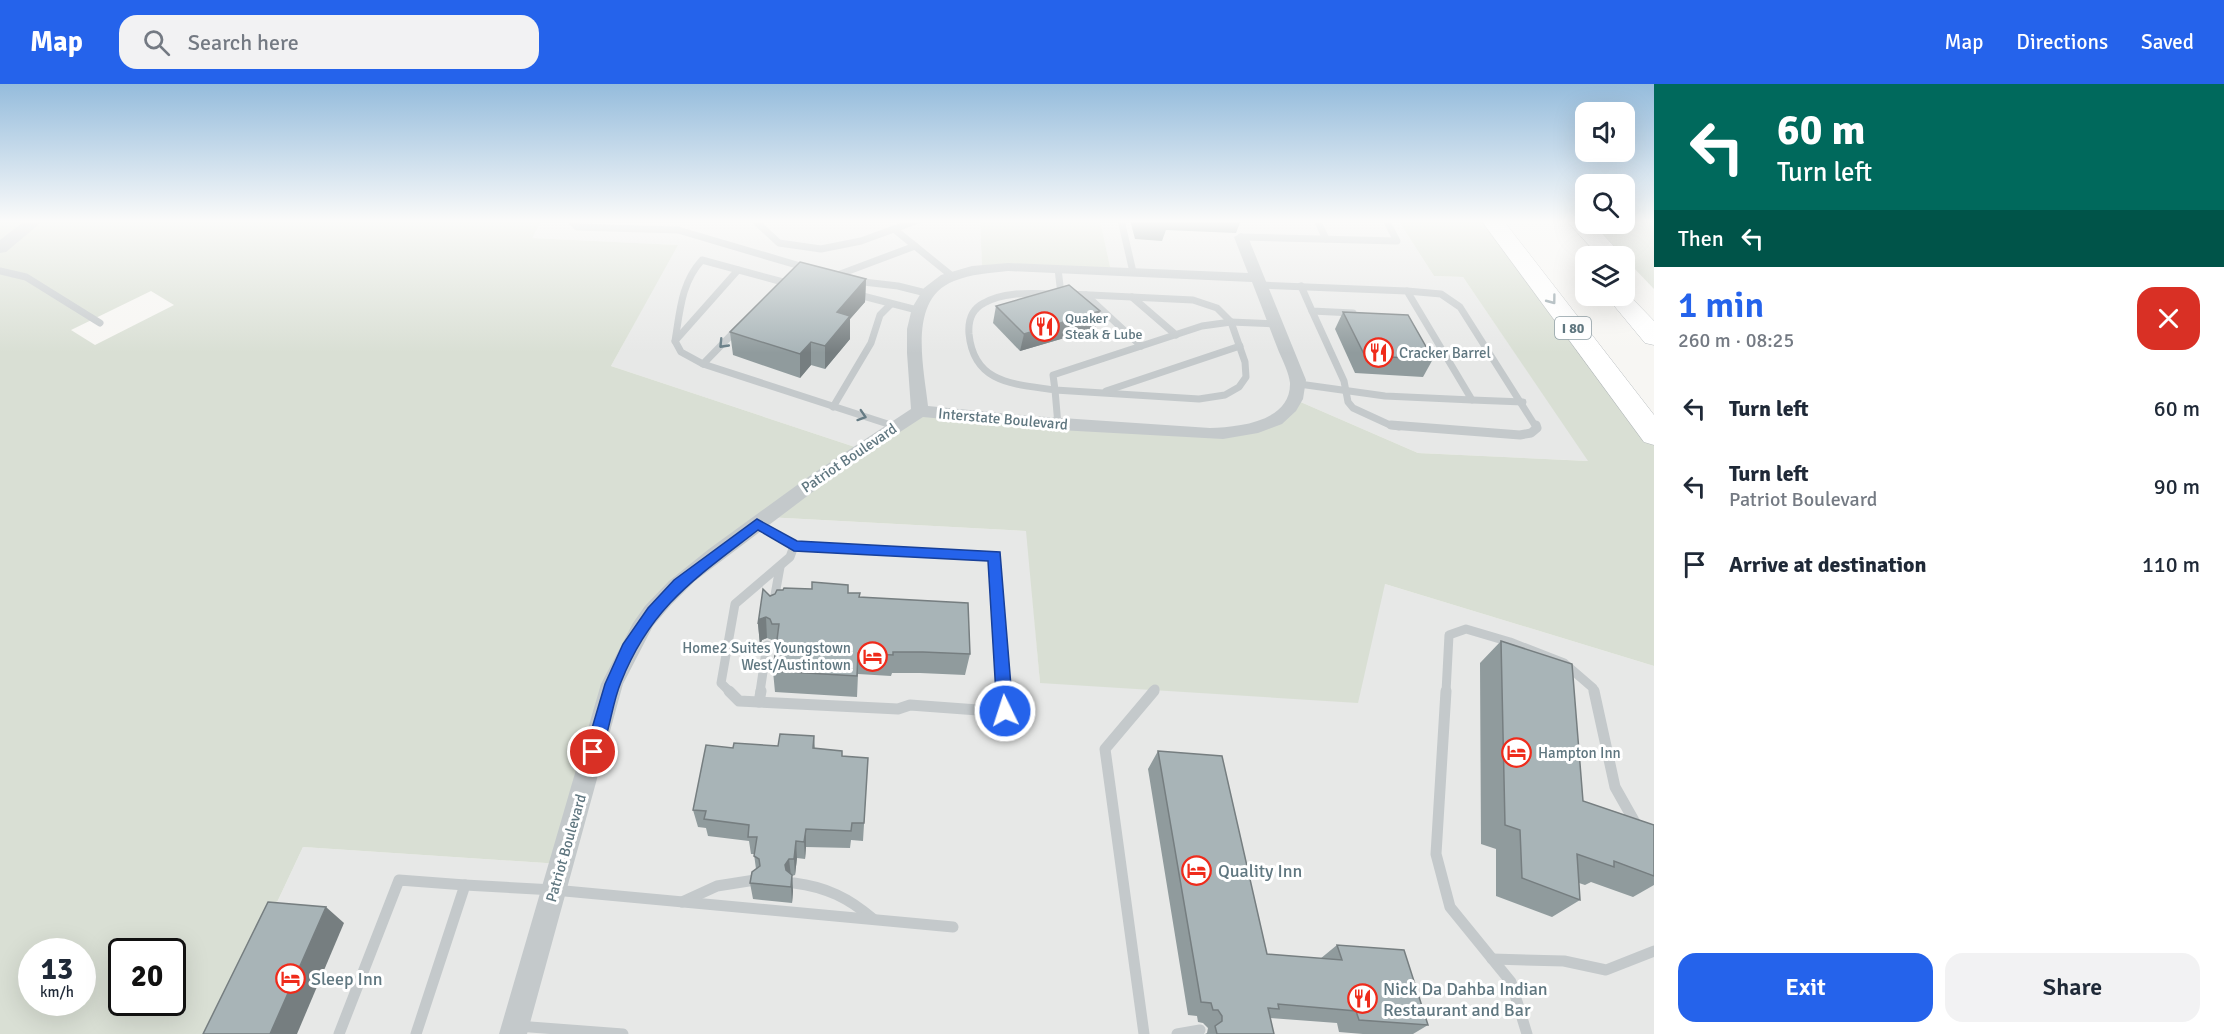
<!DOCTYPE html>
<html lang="en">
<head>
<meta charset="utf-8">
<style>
	body { margin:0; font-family:Signika,sans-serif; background:#f2f2f3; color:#1f2937; height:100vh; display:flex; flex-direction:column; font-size:22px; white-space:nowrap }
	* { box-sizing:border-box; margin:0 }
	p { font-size:20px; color:#747a83 }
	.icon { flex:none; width:33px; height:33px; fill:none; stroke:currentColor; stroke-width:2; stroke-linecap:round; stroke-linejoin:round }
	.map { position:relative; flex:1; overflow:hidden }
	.sheet { display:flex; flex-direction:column; background:#fff; width:570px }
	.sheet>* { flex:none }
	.guide { background:#00695c; color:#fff; overflow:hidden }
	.fabs { position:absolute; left:1575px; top:18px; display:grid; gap:12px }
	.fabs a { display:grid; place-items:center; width:60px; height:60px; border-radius:12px; background:#fff; box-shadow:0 6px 24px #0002; font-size:30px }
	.speed { position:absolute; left:18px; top:854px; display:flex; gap:12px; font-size:30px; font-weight:700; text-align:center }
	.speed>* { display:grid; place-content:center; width:78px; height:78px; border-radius:50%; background:#fff; box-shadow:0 6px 24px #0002; line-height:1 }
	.speed small { font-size:15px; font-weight:400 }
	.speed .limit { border:3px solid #111; border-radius:9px; background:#fff; color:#111 }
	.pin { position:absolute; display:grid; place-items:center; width:51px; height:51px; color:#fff; margin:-26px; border:3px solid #fff; border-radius:50%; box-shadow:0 2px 6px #0007 }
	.me { position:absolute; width:66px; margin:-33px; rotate:356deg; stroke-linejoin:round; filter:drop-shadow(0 0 4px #0008) }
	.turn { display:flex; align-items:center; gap:21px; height:126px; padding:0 24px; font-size:27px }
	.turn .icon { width:78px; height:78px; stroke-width:2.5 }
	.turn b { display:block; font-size:42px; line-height:51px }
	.then { display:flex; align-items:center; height:57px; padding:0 24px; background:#0003; gap:12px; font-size:22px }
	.round { display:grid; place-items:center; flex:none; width:63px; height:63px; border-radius:18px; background:#f2f2f3 }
	.summary { display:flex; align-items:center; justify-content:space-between; height:102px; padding:0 24px }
	h1 { font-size:36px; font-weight:600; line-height:45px; color:#2563eb }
	.action { display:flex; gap:12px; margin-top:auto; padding:12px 24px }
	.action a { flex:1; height:69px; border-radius:18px; background:#2563eb; color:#fff; font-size:24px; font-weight:600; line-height:69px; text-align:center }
	.action a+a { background:#f2f2f3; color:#1f2937 }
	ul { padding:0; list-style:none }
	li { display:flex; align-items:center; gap:18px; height:78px; padding:0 24px }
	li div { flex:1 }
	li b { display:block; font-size:22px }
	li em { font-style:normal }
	header { display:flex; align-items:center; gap:36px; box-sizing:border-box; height:84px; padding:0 30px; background:#2563eb; color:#fff }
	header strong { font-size:28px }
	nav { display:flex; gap:33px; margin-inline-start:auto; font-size:21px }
	.search { width:420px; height:54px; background:#f2f2f3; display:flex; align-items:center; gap:15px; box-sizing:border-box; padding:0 21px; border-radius:18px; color:#747a83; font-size:22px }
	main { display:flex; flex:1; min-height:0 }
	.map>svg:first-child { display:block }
	.built { fill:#e7e8e7 }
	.green { fill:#d9dfd4; fill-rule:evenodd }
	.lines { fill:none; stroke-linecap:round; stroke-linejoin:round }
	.motorway-casing { stroke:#b6bbbd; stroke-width:1 }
	.service-far2 { stroke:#c4c9cb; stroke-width:7 }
	.service-far1 { stroke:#c4c9cb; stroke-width:9 }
	.service { stroke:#c4c9cb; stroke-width:11 }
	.minor { fill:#c4c9cb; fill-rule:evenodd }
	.tertiary { fill:#c4c9cb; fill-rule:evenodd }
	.motorway { fill:#fff; fill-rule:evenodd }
	.wall { fill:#909b9d }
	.shaded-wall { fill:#767e80 }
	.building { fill:#a8b4b7; stroke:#767e80; stroke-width:1.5 }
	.oneway { stroke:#90a0a6 }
	.oneway2 { stroke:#657b84 }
	.route { fill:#2563eb; stroke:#184099; stroke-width:1.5 }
	.labels { text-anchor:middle; stroke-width:6; stroke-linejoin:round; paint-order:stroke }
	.far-poi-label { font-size:14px; fill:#607780; stroke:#fff; text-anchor:start }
	.shield { fill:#fff; stroke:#90a0a6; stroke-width:1.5 }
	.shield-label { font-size:14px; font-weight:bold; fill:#607780 }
	.poi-label { font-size:15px; fill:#607780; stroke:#fff; text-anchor:start }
	.street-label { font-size:15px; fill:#607780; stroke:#fff }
	.near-poi-label { font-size:18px; fill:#607780; stroke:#fff; text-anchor:start }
</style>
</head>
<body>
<header>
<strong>Map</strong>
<div class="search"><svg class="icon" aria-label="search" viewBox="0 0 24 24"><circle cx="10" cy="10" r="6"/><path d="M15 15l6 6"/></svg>Search here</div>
<nav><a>Map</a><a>Directions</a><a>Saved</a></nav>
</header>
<main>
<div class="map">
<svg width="1654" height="950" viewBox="0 0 1654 950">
	<rect width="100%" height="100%" fill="#f7f6f3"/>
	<!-- built -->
	<g class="built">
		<path d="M542 136H980L982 184 1111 187 1100 136H1398L1434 192 1463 193 1589 377 1418 369 1296 316 1251 346 858 364 611 282 677 161 531 154Z"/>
		<path d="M766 433 1027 447 1040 599 1385 500 1654 582V950H215L303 763 561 780 638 548Z"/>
	</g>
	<!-- green -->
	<g class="green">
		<path d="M0 136H542L532 154 678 161 611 282 858 364 920 327 1013 338 1251 346 1296 316 1418 369 1588 377 1463 193 1434 192 1398 136H1492L1654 351V582L1385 500 1358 619 1040 599 1026 447 766 433 638 548 561 780 303 763 215 950H0ZM151 207 174 221 95 261 71 246ZM32 867H82V918H32ZM122 867H172V918H122Z"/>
		<path d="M980 136H1100L1111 187 982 184Z"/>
		<path d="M1625 136H1654V205L1592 140H1624Z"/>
	</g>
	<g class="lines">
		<defs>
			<g id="motorway">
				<path d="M1481 136H1503L1654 331V361L1644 358Z"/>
				<path d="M1566 136H1586V140H1593L1623 172H1599Z"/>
				<path d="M1624 206 1654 237V261L1645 259 1606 212H1624Z"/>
			</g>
		</defs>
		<!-- motorway casing -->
		<use href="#motorway" class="motorway-casing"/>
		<!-- service-far2 -->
		<g class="service-far2">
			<path d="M570 136 577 143 678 146 807 184"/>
			<path d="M754 136 779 159 821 165 861 157 894 145"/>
			<path d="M918 136 894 145 952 192"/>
			<path d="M1121 136 1133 188"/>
			<path d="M1317 136 1326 155"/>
			<path d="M1241 153 1397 157 1386 136"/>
			<path d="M1058 185 1061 210C1037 210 1006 206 984 219 972 225 968 237 969 250 974 300 1014 300 1055 306L1058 341"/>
			<path d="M0 187 26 193 100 239"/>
			<path d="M835 192 915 162"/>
			<path d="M855 197 898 202 926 209"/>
			<path d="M1260 201 1407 207 1472 316 1385 312 1299 300"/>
			<path d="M1301 202 1312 227 1353 229"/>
			<path d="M1407 207 1441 210 1460 223 1536 343"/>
			<path d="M855 210 917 226"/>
			<path d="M1070 210 1193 216 1217 224 1231 238"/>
			<path d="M1086 211 1141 262"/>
			<path d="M1132 213 1176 251"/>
			<path d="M1312 227 1344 297 1348 318 1353 324 1390 341 1399 343"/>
			<path d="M1231 238 1276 240"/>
			<path d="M1231 238 1245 278 1246 293 1239 303 1225 311 1199 315 1055 306 1053 291 1202 242Z"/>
			<path d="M739 243 703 280 894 342"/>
			<path d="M675 257C680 227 681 199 702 176L783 198"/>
			<path d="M703 280 681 268 675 257 738 186"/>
			<path d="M1106 307 1240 262"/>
			<path d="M1472 316 1523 318"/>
			<path d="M833 323 871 259 880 231 891 220"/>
		</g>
		<!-- service-far1 -->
		<g class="service-far1">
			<path d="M891 341 894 342"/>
			<path d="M1391 341 1520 351 1531 349 1537 344 1536 341"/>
			<path d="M757 440 794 462"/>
			<path d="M794 462 995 472 1004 608"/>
			<path d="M773 522 780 483"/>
			<path d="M730 608 721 599 735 520 790 473 794 462"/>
			<path d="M760 608 767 561"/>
			<path d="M1152 608 1155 605"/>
			<path d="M1446 608 1449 551 1466 545 1510 558 1564 579 1593 604 1594 608"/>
		</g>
		<!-- service -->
		<g class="service">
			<path d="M729 607 739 617 898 625 910 621 1005 628 1004 607"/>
			<path d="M1446 607 1436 770 1450 823 1511 898 1527 950"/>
			<path d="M1594 607 1615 703 1637 742"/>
			<path d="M759 618 761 607"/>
			<path d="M794 799C826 803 849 814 873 835"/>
			<path d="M682 818 717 802 755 796"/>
			<path d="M1492 875 1564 877 1606 886 1654 867"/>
			<path d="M517 942 623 950"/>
			<path d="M339 950 399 796 465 801"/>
			<path d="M416 950 465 801 554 806 953 843"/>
			<path d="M1144 950 1105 665 1154 607"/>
			<path d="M1177 950 1200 946"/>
		</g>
		<!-- minor -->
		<path class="minor" d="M1241 149 1248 153 1306 296 1303 315 1296 327 1282 340 1258 349 1223 355 1059 346 923 333 843 385 695 497 671 521 653 542 623 600 527 950H499L601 600 633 539 645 522 669 497 709 465 811 391 911 325 907 269V245L912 224 924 204 941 191 972 182 1008 179 1248 189 1234 153ZM1008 187 1252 198C1261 221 1270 245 1279 268 1283 277 1289 289 1290 299 1291 338 1238 343 1210 344L1032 332 928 322C924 284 907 215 954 197 971 190 989 189 1008 187Z"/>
		<!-- tertiary -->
		<path class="tertiary" d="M26 136H44L6 168 0 169V156Z"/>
		<!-- motorway -->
		<use href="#motorway" class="motorway"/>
	</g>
	<!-- wall -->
	<g class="wall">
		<path d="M1130 136H1241L1236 149 1166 146 1162 157 1135 155Z"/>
		<path d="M866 195 865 218 850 235V255L825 285 811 281 800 294 733 271 730 248Z"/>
		<path d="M996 222 1095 245 1020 267 993 239Z"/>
		<path d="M1343 228 1433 275 1423 293 1355 289 1335 245Z"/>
		<path d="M848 509 859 513 970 570 965 591 920 589H892L891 592 858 590 857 613 775 608 773 587 776 562 774 561 772 556 767 554 762 556 760 561 758 540 770 512Z"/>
		<path d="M1501 557 1583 717 1654 741V801L1633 813 1591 798 1585 801 1579 799 1580 816 1552 833 1496 812V765L1481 760 1480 579Z"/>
		<path d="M814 652 815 664 842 672 868 674 863 757 851 756 850 764 806 763 805 775 797 774 795 791 792 792 793 807 792 819 753 815 750 799 756 785 754 770H751L749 757 708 752 706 744 698 743 693 726 733 664 778 662Z"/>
		<path d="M1158 667 1267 870 1320 875 1337 861 1428 941 1413 950H1363L1339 948 1337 939 1270 934 1274 950H1205L1207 949 1208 944 1203 939 1198 938 1197 932 1188 931 1148 685Z"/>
	</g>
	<!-- shaded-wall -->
	<g class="shaded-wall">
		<path d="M833 136H842L833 138Z"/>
		<path d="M866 195 865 218 850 235V255L825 285V262L837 228Z"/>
		<path d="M1100 227 1095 245 1020 267 1024 250Z"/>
		<path d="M811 258V281L800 294V270Z"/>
		<path d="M766 533 767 554 762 556 760 561 758 540 760 535Z"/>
		<path d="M806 745V763L805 775 804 758Z"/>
		<path d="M796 757 797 774 795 791 794 775Z"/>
		<path d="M789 775 791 792 786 797 785 781Z"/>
		<path d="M792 791 793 807 792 819 791 803Z"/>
		<path d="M326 823 344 839 297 950H270Z"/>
	</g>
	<!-- building -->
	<g class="building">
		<path d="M800 178 866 195 837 228 850 232 825 262 811 258 800 270 730 248Z"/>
		<path d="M1069 201 1100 227 1024 250 996 222Z"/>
		<path d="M1343 228 1408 231 1433 275 1365 272Z"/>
		<path d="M812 498 848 501V509H860L859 513 968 519 970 570 923 568H893V571L858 569 857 592 773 587 779 540H772L770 535 766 533 760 535 758 540 763 505 770 512 775 510 777 506H783L784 504 812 505Z"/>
		<path d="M1501 557 1572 580 1583 717 1654 741V792L1614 777V783L1577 770 1580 816 1522 794 1520 746 1505 741Z"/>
		<path d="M780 650 814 652 813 664 842 667V672L868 674 864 739H852L851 747 806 745 804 758 796 757 794 775H789L785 781 786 786 792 791 791 803 750 799 752 788 760 782 759 775 754 772 757 753H748L749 741 704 735 706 727 693 726 706 661 733 664 734 659 778 662Z"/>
		<path d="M1158 667 1222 672 1267 870 1342 876 1337 861 1404 866 1428 941 1359 936 1356 927 1278 920 1279 925 1268 924 1274 950H1217L1215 942 1222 937V932L1218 926H1213L1211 919 1201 918Z"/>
		<path d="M268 818 326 823 270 950H203Z"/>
	</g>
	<!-- one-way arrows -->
	<defs><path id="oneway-chevron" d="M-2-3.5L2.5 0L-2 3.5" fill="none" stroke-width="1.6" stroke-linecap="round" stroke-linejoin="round" transform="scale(1.5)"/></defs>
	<use class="oneway" href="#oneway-chevron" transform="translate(1552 216) rotate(53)"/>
	<g class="oneway2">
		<use href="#oneway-chevron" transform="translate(723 260) rotate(134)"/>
		<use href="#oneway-chevron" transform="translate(862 332) rotate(18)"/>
	</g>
	<!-- sky -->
	<linearGradient id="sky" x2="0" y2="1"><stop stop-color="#95bcdc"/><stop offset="0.51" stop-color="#fbfbfa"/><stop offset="1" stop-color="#fbfbfa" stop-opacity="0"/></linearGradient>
	<rect width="1654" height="269" fill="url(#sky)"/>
	<!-- route -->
	<path class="route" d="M757 435 797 457 1000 468 1013 627 1011 632 1005 634 999 632 997 627 988 477 794 467 758 446C696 494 651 522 621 598 611 622 610 649 599 673L593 675 587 673 585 668 605 600 623 560 648 524 674 496Z"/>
	<!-- icons -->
	<defs>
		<symbol id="restaurant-ring" viewBox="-11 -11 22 22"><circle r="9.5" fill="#fff" stroke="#ef2b1b" stroke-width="1.5"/><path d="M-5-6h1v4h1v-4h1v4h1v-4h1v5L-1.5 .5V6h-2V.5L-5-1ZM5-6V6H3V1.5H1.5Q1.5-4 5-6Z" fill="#ef2b1b"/></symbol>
		<symbol id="hotel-ring" viewBox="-11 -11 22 22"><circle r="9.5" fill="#fff" stroke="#ef2b1b" stroke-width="1.5"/><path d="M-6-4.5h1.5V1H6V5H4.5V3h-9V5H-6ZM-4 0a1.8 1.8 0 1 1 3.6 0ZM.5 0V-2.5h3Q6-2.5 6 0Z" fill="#ef2b1b"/></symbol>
	</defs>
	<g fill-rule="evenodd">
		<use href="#restaurant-ring" x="1028" y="226" width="33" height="33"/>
		<use href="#restaurant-ring" x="1362" y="252" width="33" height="33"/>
		<use href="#hotel-ring" x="856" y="556" width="33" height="33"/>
		<use href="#hotel-ring" x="1500" y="652" width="33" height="33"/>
		<use href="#hotel-ring" x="1180" y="770" width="33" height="33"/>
		<use href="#hotel-ring" x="274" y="878" width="33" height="33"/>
		<use href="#restaurant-ring" x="1346" y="898" width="33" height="33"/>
	</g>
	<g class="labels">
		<!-- far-poi labels -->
		<g class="far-poi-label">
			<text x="1065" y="239">Quaker<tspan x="1065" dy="16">Steak &amp; Lube</tspan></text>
		</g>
		<!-- shield labels -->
		<rect class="shield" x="1555" y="233" width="36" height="22" rx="4.5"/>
		<g class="shield-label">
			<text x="1573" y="249">I 80</text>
		</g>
		<!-- poi labels -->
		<g class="poi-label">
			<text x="1399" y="274">Cracker Barrel</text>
			<text x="851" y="569" text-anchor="end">Home2 Suites Youngstown<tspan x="851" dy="17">West/Austintown</tspan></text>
			<text x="1538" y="674">Hampton Inn</text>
		</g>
		<!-- street labels -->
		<g class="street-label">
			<text transform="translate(1003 335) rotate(5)" y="5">Interstate Boulevard</text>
			<text transform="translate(849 374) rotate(-34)" y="5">Patriot Boulevard</text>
			<text transform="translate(566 764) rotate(-74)" y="5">Patriot Boulevard</text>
		</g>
		<!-- near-poi labels -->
		<g class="near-poi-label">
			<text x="1218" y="793">Quality Inn</text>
			<text x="311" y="901">Sleep Inn</text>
			<text x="1383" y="911">Nick Da Dahba Indian<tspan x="1383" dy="21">Restaurant and Bar</tspan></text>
		</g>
	</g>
</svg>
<div class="fabs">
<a><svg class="icon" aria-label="sound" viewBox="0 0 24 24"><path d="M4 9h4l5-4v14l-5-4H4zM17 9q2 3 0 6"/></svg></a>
<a><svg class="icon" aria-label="search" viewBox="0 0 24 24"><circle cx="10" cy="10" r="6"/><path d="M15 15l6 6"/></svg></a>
<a><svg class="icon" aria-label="layers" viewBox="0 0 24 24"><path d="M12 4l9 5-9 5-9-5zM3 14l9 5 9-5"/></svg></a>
</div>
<div class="speed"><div>13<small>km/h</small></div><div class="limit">20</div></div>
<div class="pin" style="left:593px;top:668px;background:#d93025"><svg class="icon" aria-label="arrive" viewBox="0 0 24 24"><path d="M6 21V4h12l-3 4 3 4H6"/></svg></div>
<svg class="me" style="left:1005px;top:627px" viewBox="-20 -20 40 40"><circle r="17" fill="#2563eb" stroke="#fff" stroke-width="3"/><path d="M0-11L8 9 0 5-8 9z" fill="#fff"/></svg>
</div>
<section class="sheet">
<div class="guide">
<div class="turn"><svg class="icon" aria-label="left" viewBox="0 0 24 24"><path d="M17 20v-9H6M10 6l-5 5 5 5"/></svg><div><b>60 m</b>Turn left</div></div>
<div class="then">Then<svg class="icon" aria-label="left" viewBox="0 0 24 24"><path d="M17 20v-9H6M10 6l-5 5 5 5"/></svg></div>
</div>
<div class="summary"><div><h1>1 min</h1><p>260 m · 08:25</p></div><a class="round" style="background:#d93025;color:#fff"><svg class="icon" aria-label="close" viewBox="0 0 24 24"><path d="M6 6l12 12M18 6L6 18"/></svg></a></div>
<ul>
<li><svg class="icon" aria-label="left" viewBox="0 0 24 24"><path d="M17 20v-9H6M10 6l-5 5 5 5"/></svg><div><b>Turn left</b></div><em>60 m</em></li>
<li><svg class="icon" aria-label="left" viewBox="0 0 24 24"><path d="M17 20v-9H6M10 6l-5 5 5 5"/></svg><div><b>Turn left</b><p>Patriot Boulevard</p></div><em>90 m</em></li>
<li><svg class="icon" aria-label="arrive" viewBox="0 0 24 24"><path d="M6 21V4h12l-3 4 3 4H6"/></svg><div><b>Arrive at destination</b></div><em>110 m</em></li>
</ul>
<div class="action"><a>Exit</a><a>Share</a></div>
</section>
</main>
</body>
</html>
